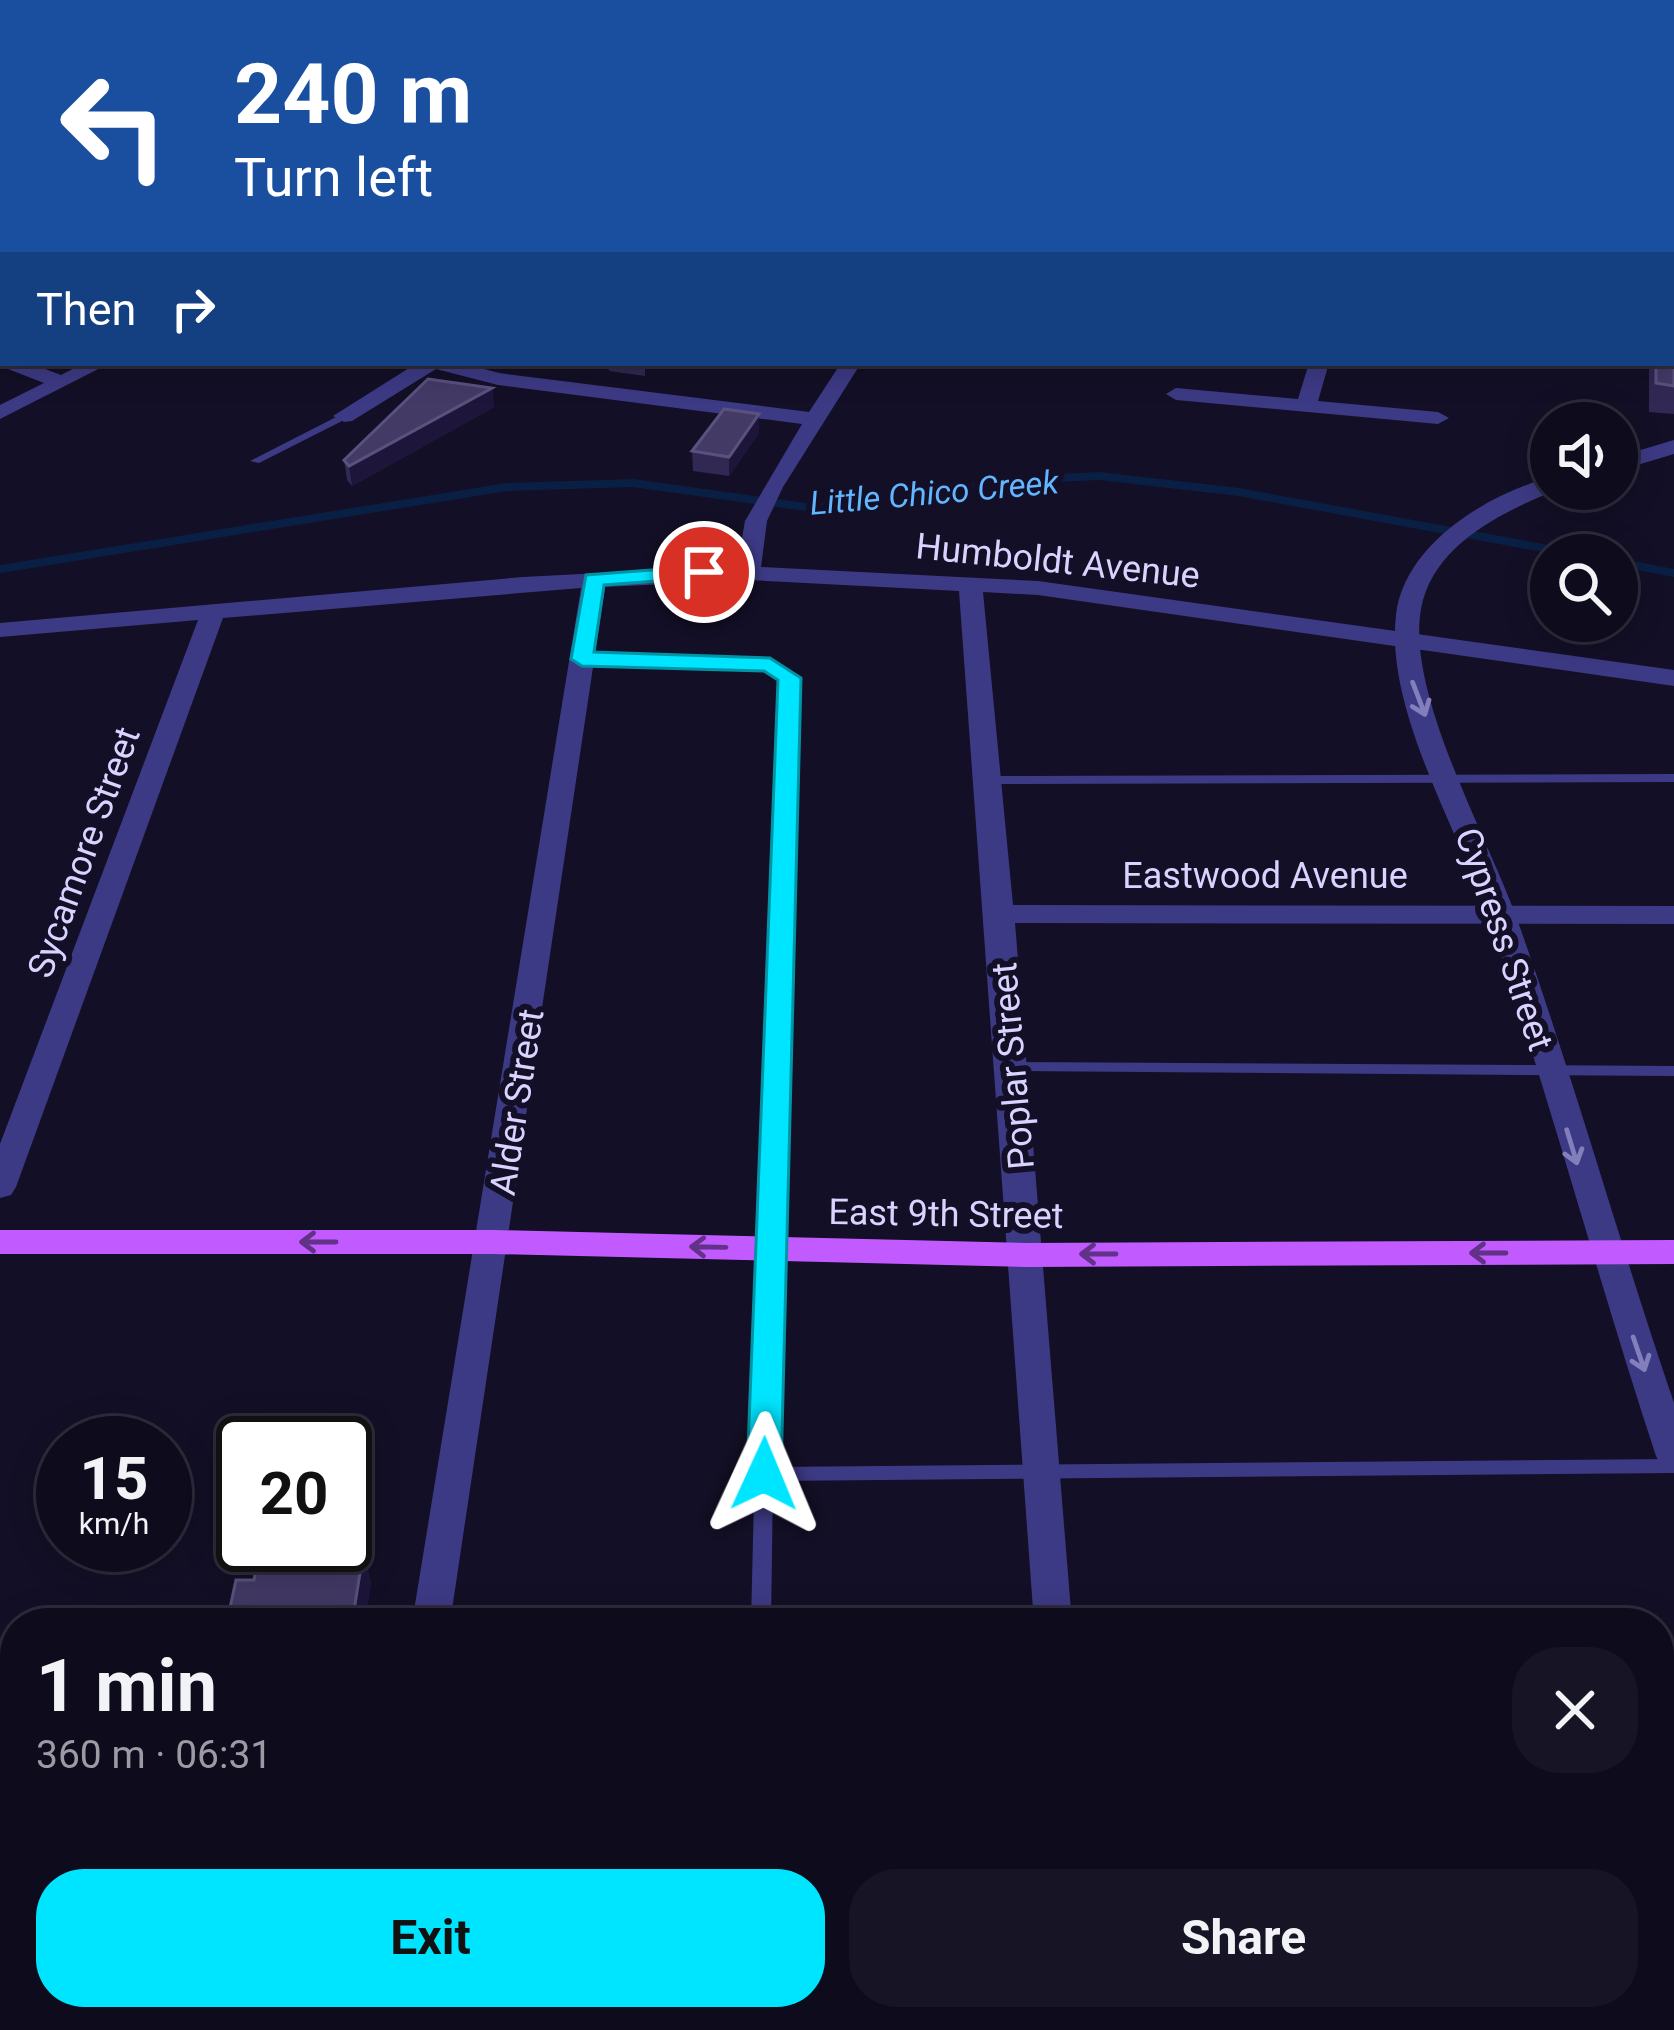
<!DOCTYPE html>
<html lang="en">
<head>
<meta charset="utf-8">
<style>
	body { margin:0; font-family:Roboto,sans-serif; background:#171425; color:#f1f3f6; height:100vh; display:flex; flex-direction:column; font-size:45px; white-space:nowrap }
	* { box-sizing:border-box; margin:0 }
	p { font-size:39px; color:#9b9ba3 }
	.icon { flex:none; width:66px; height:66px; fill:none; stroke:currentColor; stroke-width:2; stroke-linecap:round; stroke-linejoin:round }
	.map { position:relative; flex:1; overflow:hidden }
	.drawer { position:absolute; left:0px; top:1608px; width:1674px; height:423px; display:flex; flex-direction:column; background:#0e0b1c; border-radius:48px 48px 0 0; box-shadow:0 6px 30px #0003,0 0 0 3px #2e2b3b }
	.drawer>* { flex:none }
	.banner { position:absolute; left:0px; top:0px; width:1674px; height:366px; box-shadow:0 6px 30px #0003,0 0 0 3px #2e2b3b; background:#1a4fa0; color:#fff; overflow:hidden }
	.tools { position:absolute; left:1530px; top:402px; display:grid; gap:24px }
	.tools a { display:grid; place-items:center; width:108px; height:108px; border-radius:50%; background:#0e0b1c; box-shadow:0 6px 30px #0003,0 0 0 3px #2e2b3b; font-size:60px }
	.speed { position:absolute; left:36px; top:1416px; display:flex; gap:24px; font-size:60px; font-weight:700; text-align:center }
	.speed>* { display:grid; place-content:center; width:156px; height:156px; border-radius:50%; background:#0e0b1c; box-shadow:0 6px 30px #0003,0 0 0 3px #2e2b3b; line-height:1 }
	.speed small { font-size:30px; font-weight:400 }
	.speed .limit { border:6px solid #111; border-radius:18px; background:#fff; color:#111 }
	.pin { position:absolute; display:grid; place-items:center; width:102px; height:102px; color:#fff; margin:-51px; border:6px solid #fff; border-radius:50%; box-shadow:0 3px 12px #0007 }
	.me { position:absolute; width:132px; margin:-66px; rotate:1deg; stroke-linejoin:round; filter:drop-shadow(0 0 9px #0008) }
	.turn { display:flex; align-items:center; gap:42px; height:252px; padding:0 36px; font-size:54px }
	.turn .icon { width:156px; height:156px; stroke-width:2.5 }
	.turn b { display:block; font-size:84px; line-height:102px }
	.then { display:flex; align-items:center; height:114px; padding:0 36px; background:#0003; gap:24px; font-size:45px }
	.round { display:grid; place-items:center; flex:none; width:126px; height:126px; border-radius:48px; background:#171425 }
	.summary { display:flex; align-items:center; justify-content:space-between; height:204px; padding:0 36px }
	h1 { font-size:72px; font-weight:700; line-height:90px }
	.button { display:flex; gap:24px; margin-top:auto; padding:24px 36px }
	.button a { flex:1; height:138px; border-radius:48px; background:#00e5ff; color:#111; font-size:48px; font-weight:700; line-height:138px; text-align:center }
	.button a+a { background:#171425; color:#f1f3f6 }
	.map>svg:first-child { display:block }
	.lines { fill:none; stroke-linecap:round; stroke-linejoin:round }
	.stream { stroke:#0a1f44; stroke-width:8 }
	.service { fill:#3d3a85; fill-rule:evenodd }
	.minor { fill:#3d3a85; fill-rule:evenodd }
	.tertiary { fill:#3d3a85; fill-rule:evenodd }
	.primary { fill:#c25bff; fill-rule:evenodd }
	.wall { fill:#312854 }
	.shaded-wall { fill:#1d163a }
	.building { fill:#433a66; stroke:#5a527e; stroke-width:3 }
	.oneway { stroke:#837fbc }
	.oneway2 { stroke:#623188 }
	.route { fill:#00e5ff; stroke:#0095a6; stroke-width:3 }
	.labels { text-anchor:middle; stroke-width:12; stroke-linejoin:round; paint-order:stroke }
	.far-water-label { font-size:33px; font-style:italic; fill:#62b6ff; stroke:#130f26 }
	.street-label { font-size:36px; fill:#d9d4ff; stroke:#130f26 }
</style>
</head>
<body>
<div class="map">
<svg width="1674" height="2030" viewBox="0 0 1674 2030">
	<rect width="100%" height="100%" fill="#130f26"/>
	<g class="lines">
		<!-- stream -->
		<g class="stream">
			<path d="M1617 562 1674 573"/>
			<path d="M0 569 507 487 633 483 813 508 1037 479 1099 476 1239 492 1581 555"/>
		</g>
		<!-- service -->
		<g class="service">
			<path d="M1086 0H1094L1097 3H1089Z"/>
			<path d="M1129 0H1137L1140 3H1132Z"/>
			<path d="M1328 0H1337L1340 3H1331Z"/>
			<path d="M1611 0H1620L1623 3H1614Z"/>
			<rect x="1671" y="37" width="3" height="6"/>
			<path d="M1671 278 1674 279V286L1671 285Z"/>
			<path d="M344 413 349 416 348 418 259 463 250 461Z"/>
			<path d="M582 655 770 660 795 678 776 1249 773 1467 1674 1459V1473L773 1481 771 1623H751L760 1249 783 679 767 668 578 662 576 659Z"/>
			<path d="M1674 774V782L988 784 981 780 988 776Z"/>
			<path d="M1012 1062 1674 1066V1076L1007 1071 1004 1067 1007 1063Z"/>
		</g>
		<!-- minor -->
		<g class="minor">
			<path d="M237 0H262L264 3H239Z"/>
			<path d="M534 0H555L532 3Z"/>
			<path d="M840 0H864L838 3Z"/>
			<path d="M874 0H897L899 3H876Z"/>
			<path d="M1176 0H1193L1195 3H1178Z"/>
			<path d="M1363 0H1413L1361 3Z"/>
			<path d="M0 46 3 47V57L0 56Z"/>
			<path d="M1674 72V82L1671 83V73Z"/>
			<path d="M3 97V107L0 108V98Z"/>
			<rect x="0" y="179" width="3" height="11"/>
			<rect x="1671" y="195" width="3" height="10"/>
			<path d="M3 234V247L0 248V235Z"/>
			<path d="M3 359V363H29L61 375 84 363H110L0 419V405L44 383 3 367Z"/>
			<path d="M417 363H462L499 373 809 412 841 363H861L783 487 767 521 761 567 1038 581 1674 670V686L1038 595 983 592 1013 905 1674 906V924L1015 923 1072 1623H1034L959 591 748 580 605 587 450 1623H412L581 588 223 618 16 1187 11 1195 0 1198V1144L198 620 0 637V623L523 577 737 566 745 521 802 424 498 385 436 369 352 421 344 422 333 416Z"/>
			<path d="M1309 363H1329L1318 401 1438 412 1449 418 1438 424 1176 400 1166 394 1176 388 1298 399Z"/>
			<path d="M284 2016H328L326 2030H282Z"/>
			<path d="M1063 2016H1107L1108 2030H1064Z"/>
		</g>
		<!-- tertiary -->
		<g class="tertiary">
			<path d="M1465 0H1483L1485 3H1467Z"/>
			<path d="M1671 145 1674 146V157L1671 156Z"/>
			<path d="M1674 440V454L1617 471V457Z"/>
			<path d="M1551 477V489H1558C1503 512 1433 544 1421 609 1406 694 1488 837 1517 919 1574 1079 1619 1242 1674 1403V1470L1661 1466 1656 1456C1597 1277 1549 1095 1488 917 1458 829 1385 710 1396 615 1404 544 1488 494 1551 477Z"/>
		</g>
		<!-- primary -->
		<g class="primary">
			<path d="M0 1230H494L1027 1243 1674 1240V1264L1027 1267 494 1254H0Z"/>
			<rect x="0" y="1735" width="15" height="36"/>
			<rect x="1659" y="1738" width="15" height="36"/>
		</g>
	</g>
	<!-- wall -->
	<g class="wall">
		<path d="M959 0H1078V3H961Z"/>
		<path d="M1671 209H1674V261L1671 258Z"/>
		<path d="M1674 298V414L1649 412V363H1671Z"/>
		<path d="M608 363H645V376L609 371Z"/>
		<path d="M492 388 494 407 352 486 347 480 344 460Z"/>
		<path d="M759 414V433L729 476 693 471 692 451Z"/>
		<path d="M371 1582 365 1623H230L228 1617Z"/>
	</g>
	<!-- shaded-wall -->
	<g class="shaded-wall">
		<path d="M971 0H989L988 3H971Z"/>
		<rect x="994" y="0" width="84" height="3"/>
		<path d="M492 388 494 407 352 486 349 466Z"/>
		<path d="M759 414V433L729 476V457Z"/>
		<path d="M364 1548 371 1582 365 1623H352Z"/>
	</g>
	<!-- building -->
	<g class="building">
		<path d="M1671 209H1674V240L1671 238Z"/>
		<path d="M1671 297 1674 298V386L1656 383V363H1671Z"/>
		<path d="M428 379 492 388 349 466 344 460Z"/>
		<path d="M724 409 759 414 729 457 692 451Z"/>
		<path d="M364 1548 352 1623H246L247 1617H228L236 1580H254L260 1549Z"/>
	</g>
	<!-- one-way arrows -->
	<defs><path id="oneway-shaft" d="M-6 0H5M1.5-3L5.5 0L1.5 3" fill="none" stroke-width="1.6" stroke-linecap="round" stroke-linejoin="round" transform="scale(3)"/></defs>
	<g class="oneway">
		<use href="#oneway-shaft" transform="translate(1419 699) rotate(69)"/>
		<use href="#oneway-shaft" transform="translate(1572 1147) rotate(73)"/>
		<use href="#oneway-shaft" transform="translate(1639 1354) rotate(71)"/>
	</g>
	<g class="oneway2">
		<use href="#oneway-shaft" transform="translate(318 1242) rotate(-180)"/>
		<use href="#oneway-shaft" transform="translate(708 1247) rotate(-179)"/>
		<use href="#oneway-shaft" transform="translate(1488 1253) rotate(180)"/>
		<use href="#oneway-shaft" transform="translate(1098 1254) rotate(180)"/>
	</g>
	<!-- route -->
	<path class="route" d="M704 566 711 568V577L604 585 594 652 770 658 801 678 781 1474 776 1483 764 1487 752 1483 747 1474 778 680 764 671 582 666 571 659 586 575Z"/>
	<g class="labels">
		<!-- far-water labels -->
		<g class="far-water-label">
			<text transform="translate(934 492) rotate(-5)" y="12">Little Chico Creek</text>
		</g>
		<!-- street labels -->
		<g class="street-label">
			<text transform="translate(1058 560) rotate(6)" y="13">Humboldt Avenue</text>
			<text transform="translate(83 852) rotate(-70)" y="13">Sycamore Street</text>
			<text x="1265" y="888">Eastwood Avenue</text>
			<text transform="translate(1505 939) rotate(71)" y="13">Cypress Street</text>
			<text transform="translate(1012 1066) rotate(-95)" y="13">Poplar Street</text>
			<text transform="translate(516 1102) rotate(-81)" y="13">Alder Street</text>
			<text transform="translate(946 1213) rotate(1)" y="13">East 9th Street</text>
		</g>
	</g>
</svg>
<div class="tools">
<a><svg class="icon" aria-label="sound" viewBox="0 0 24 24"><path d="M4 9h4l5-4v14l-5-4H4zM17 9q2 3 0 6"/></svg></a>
<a><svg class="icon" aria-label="search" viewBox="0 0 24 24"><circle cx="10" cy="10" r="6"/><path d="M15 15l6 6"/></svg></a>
</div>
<div class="speed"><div>15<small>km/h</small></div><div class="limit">20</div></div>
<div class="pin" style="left:704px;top:572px;background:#d93025"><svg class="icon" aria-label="arrive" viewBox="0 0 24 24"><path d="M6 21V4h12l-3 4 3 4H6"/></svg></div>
<svg class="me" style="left:764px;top:1474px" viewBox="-20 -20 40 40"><path d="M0-17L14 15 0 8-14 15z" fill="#00e5ff" stroke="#fff" stroke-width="4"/></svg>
<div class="banner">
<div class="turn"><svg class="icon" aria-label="left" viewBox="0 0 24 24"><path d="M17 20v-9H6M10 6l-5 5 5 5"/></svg><div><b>240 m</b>Turn left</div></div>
<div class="then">Then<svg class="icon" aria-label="right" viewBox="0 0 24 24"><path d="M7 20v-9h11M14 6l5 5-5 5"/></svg></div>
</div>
<section class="drawer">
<div class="summary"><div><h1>1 min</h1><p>360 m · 06:31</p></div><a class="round"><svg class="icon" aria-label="close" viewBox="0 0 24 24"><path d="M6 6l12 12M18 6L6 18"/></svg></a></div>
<div class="button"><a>Exit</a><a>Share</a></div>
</section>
</div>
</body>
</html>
